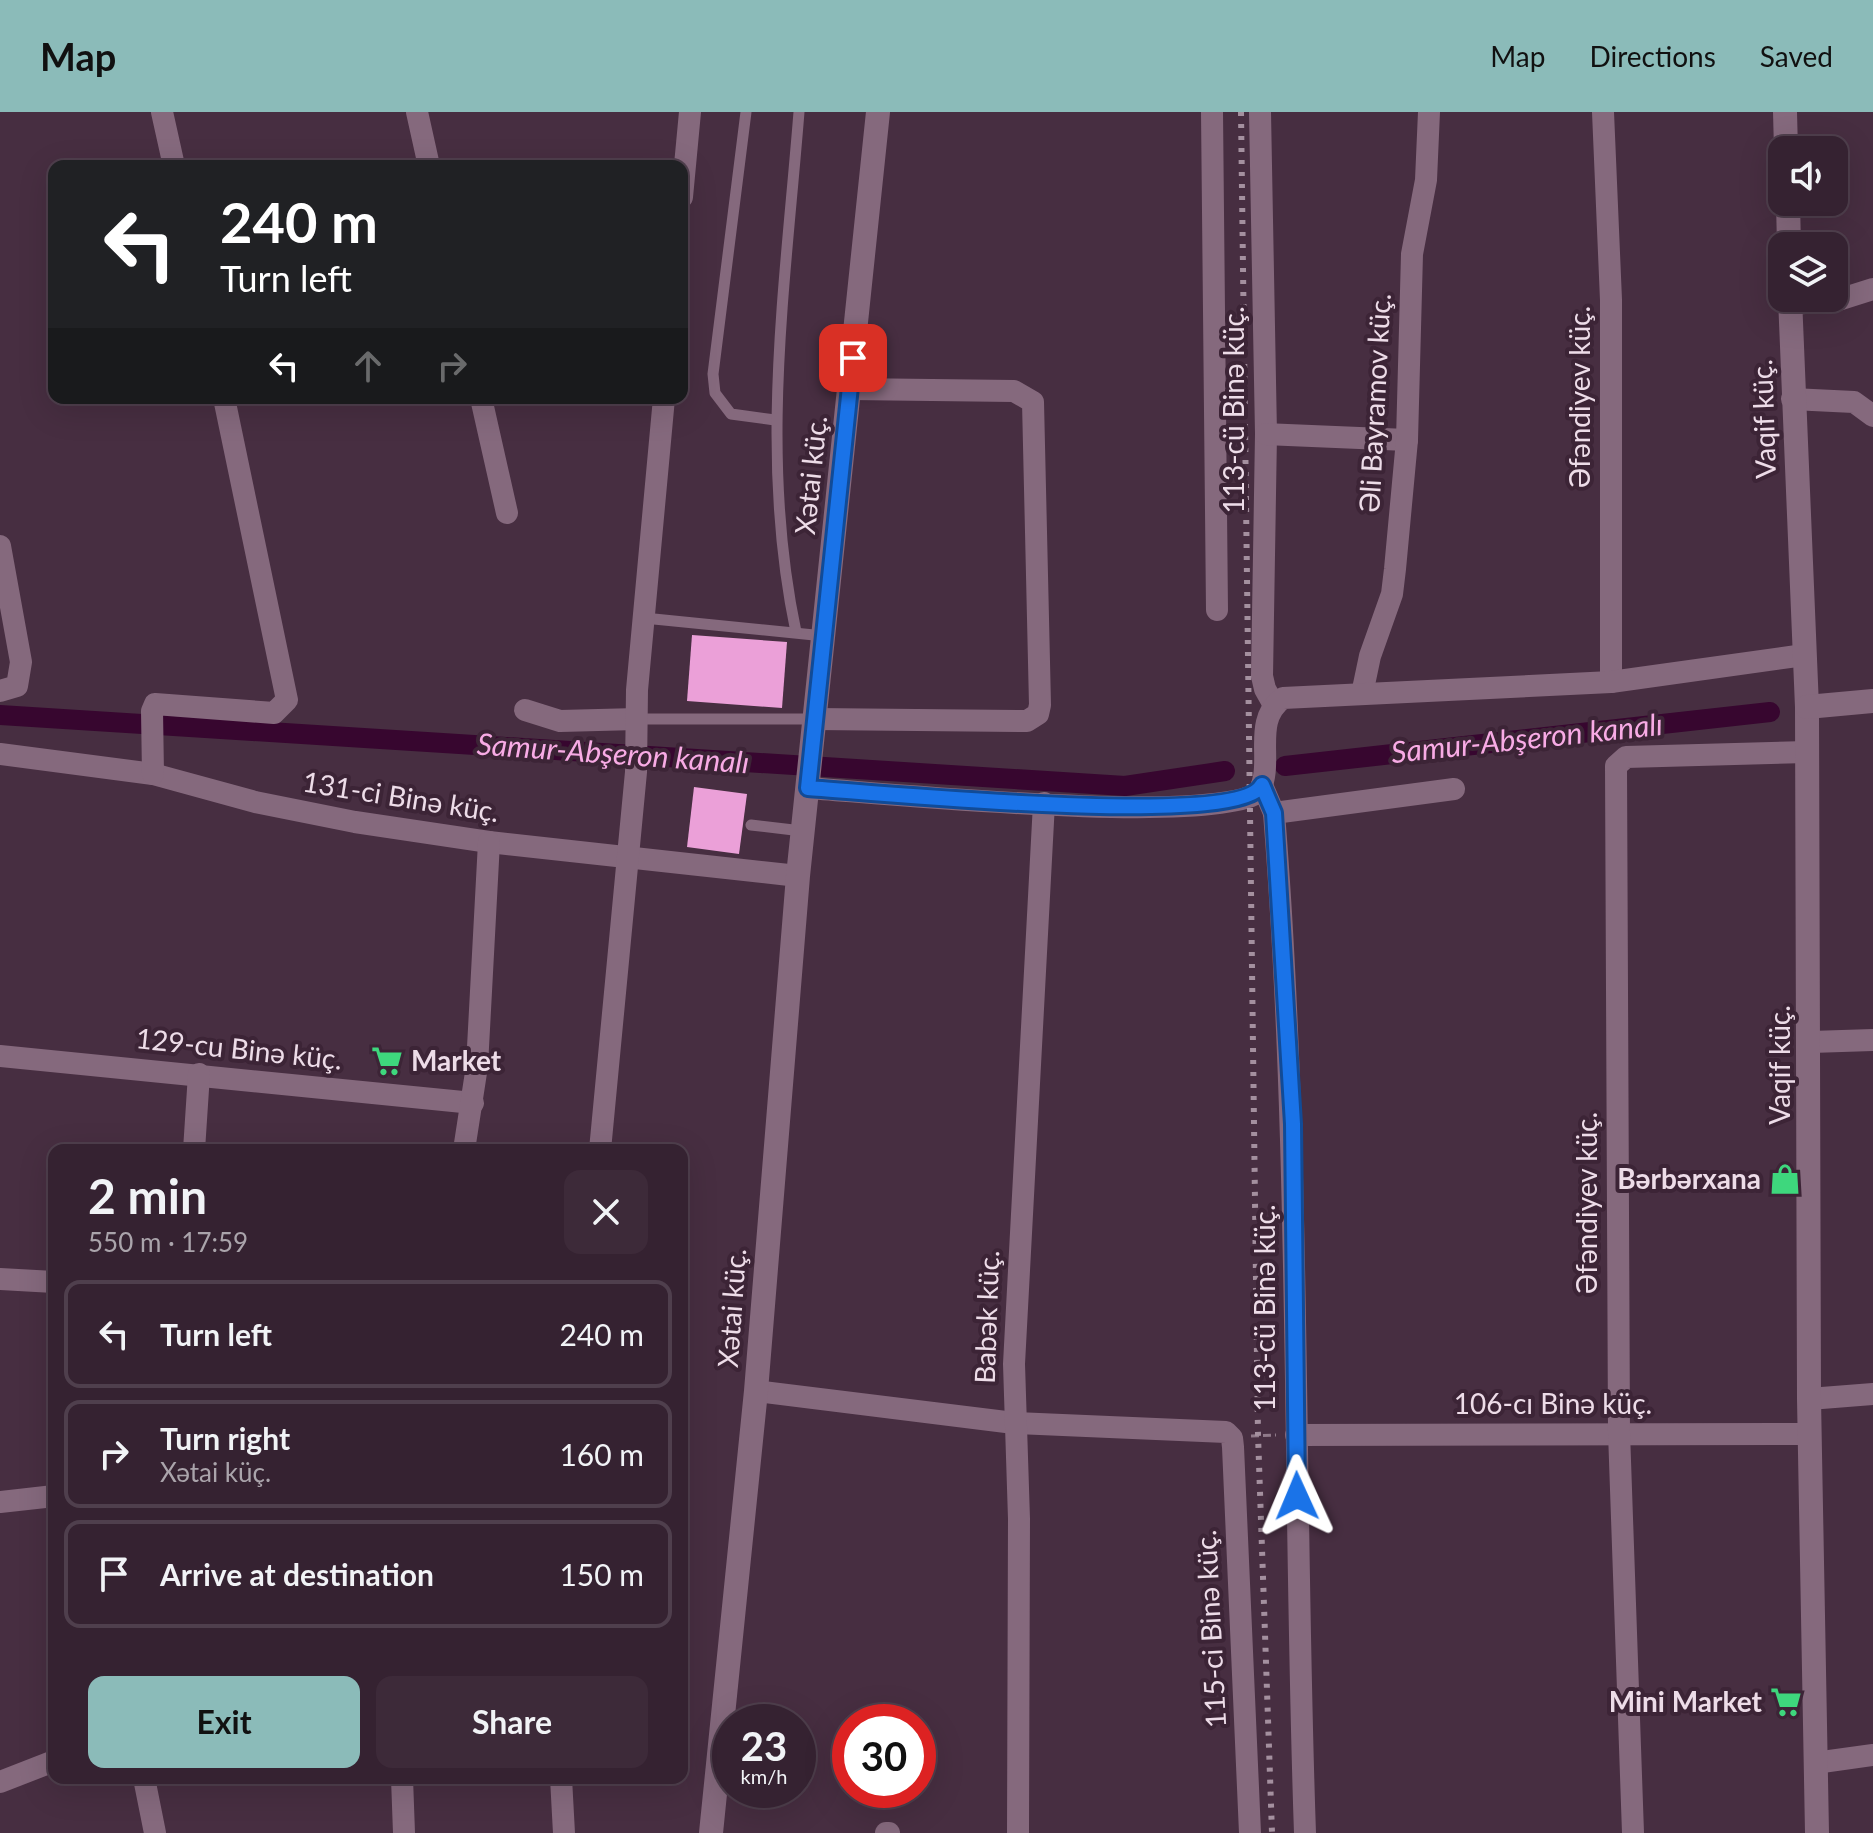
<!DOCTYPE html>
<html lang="en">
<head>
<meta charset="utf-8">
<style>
	body { margin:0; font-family:Lato,sans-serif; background:#3d2a39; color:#f1f3f6; height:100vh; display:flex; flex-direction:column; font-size:30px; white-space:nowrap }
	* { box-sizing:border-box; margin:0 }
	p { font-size:26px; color:#aaa4ab }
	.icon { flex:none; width:44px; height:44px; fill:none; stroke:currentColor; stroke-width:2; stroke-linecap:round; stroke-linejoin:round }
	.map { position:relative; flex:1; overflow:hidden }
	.panel { position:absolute; left:48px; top:1032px; width:640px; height:640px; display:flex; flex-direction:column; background:#352231; border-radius:16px; box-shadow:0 8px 32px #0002,0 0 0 2px #4f3f4d }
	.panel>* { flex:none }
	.banner { position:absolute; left:48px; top:48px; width:640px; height:244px; border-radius:16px; box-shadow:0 8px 32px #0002,0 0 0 2px #4f3f4d; background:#202124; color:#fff; overflow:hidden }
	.buttons { position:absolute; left:1768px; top:24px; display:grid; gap:16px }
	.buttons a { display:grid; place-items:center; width:80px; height:80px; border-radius:16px; background:#352231; box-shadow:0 8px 32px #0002,0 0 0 2px #4f3f4d; font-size:40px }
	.speed { position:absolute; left:712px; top:1592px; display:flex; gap:16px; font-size:40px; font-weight:700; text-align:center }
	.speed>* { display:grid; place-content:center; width:104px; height:104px; border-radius:50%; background:#352231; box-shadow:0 8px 32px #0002,0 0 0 2px #4f3f4d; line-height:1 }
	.speed small { font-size:20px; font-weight:400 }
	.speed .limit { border:12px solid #d22; background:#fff; color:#111 }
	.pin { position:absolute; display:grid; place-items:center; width:68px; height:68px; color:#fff; margin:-34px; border-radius:16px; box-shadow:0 4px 12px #0006 }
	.me { position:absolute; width:88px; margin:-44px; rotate:359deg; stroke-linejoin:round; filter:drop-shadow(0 0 6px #0008) }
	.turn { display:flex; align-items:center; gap:28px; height:168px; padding:0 40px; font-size:36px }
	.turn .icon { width:104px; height:104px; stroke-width:2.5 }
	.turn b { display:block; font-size:56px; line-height:68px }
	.lanes { display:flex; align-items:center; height:76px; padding:0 40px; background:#0003; justify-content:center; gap:40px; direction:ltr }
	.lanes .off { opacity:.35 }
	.round { display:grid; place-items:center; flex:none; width:84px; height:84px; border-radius:16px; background:#3d2a39 }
	.summary { display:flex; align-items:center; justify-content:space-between; height:136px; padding:0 40px }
	h1 { font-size:48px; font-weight:700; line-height:60px }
	.action { display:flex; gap:16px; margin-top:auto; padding:16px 40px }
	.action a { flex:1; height:92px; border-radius:16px; background:#8bbbb9; color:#111; font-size:32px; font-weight:700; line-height:92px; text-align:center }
	.action a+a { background:#3d2a39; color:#f1f3f6 }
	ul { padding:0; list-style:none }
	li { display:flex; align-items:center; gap:24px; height:108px; margin:0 16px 12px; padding:0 24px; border:4px solid #4f3f4d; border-radius:16px }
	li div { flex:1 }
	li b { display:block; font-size:30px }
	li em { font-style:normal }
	header { display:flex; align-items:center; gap:48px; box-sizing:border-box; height:112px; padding:0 40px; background:#8bbbb9; color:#111 }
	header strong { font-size:38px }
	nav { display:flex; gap:44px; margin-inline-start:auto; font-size:28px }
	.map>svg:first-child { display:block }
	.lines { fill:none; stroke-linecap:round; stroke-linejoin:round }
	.canal { stroke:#37062f; stroke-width:20 }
	.building { fill:#eba0d8 }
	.path { stroke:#907a8a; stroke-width:3; stroke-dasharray:8 4; stroke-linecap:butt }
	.service { stroke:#85697d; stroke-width:11 }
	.minor { stroke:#85697d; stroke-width:22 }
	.tertiary { stroke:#85697d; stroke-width:24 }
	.rail { stroke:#a4909f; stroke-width:6; stroke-dasharray:4 8; stroke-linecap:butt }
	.route-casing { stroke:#114b97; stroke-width:20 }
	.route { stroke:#1a73e8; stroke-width:14 }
	.labels { text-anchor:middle; stroke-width:8; stroke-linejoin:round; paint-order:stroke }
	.street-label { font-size:28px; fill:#eddce8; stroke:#3c2436 }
	.poi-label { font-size:28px; font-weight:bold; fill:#eddce8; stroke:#3c2436; text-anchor:end }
	.water-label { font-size:30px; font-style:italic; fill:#f8abe5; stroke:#3c2436 }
</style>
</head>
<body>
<header>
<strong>Map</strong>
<nav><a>Map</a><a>Directions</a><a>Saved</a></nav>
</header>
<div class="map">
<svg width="1873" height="1721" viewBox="0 0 1873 1721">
	<rect width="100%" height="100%" fill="#472e41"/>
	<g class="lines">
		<!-- canal -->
		<g class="canal">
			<path d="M0 603 1125 674 1225 659"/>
			<path d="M1285 654 1770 600"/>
		</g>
	</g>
	<!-- building -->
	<g class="building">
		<path d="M692 523 787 530 782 596 687 589Z"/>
		<path d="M694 675 747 682 739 742 687 735Z"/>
	</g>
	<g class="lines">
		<!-- path -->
		<path class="path" d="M1251 1324 1276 1323"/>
		<!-- service -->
		<g class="service">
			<path d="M746 0 713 262 715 281 731 302 775 308"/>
			<path d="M644 506 824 524"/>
			<path d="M796 520C759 345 785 176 799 0"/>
			<path d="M637 607H814"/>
			<path d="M751 713 802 719"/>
		</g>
		<!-- minor -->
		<g class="minor">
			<path d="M162 0 174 54"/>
			<path d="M417 0 429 54"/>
			<path d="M1212 0 1217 498"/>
			<path d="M1260 0 1266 322 1262 564 1265 577 1274 593"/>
			<path d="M1603 0 1611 188V570"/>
			<path d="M682 85 690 0"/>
			<path d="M1790 192 1835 189 1873 177"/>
			<path d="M481 286 507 401"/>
			<path d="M1792 287 1854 290 1873 304"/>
			<path d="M1266 322 1407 328"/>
			<path d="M0 434 21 550 17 574 0 579"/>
			<path d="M1362 582 1370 544 1392 482 1395 457 1407 328 1412 142 1426 68 1429 0"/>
			<path d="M525 598 560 609 637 607"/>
			<path d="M815 607 1027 609 1038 602 1040 593 1033 290 1014 279 850 277"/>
			<path d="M0 642 153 662 255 690 355 710 489 730 798 764"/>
			<path d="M153 662 152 599 155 592 274 601 287 588 224 286"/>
			<path d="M1262 673 1274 701C1301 1040 1293 1381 1305 1721"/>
			<path d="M808 676C881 681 1214 714 1259 680 1275 649 1251 610 1283 586L1611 570 1804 543"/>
			<path d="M1274 701 1454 677"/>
			<path d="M1811 930 1873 928"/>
			<path d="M0 944 473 991"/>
			<path d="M194 1038 199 962"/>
			<path d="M464 1038 477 954 489 730"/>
			<path d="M600 1038 636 660 637 578 664 286"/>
			<path d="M0 1167 54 1170"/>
			<path d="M756 1279 1014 1311 1226 1320 1232 1326 1233 1335 1250 1721"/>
			<path d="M1809 1287 1873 1282"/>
			<path d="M1296 1323 1810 1322"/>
			<path d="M0 1390 54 1384"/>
			<path d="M1815 1651 1873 1643"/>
			<path d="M144 1666 155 1721"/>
			<path d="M402 1666 404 1721"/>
			<path d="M561 1666 564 1721"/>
			<path d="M0 1670 54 1649"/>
			<path d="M886 1721H889"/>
			<path d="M1018 1721 1019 1407 1014 1252 1044 691"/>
			<path d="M1633 1721 1619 1320 1616 654 1626 645 1807 640"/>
		</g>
		<!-- tertiary -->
		<g class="tertiary">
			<path d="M1785 0 1786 38"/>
			<path d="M1788 90 1789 134"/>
			<path d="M1790 186 1807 595 1809 1287 1817 1721"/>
			<path d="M1807 595 1873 589"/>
			<path d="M711 1721 756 1279 798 764 878 0"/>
		</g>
		<!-- rail -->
		<path class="rail" d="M1241 0 1258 1323 1272 1721"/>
	</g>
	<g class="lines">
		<defs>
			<path id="route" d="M853 246 808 676C870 680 1238 717 1262 673L1274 701 1293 1012 1297 1384"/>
		</defs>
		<!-- route casing -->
		<use href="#route" class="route-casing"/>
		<!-- route -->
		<use href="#route" class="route"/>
	</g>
	<!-- icons -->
	<defs>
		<symbol id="supermarket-bare" viewBox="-9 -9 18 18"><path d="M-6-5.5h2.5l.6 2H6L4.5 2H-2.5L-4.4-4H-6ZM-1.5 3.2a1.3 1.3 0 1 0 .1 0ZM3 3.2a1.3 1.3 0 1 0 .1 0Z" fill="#3ed77d" stroke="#3c2436" stroke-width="2.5" paint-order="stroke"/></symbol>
		<symbol id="shop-bare" viewBox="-9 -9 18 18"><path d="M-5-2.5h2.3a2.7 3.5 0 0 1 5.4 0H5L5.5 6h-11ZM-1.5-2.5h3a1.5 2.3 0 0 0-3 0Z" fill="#3ed77d" stroke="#3c2436" stroke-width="2.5" paint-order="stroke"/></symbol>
	</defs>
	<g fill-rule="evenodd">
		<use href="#supermarket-bare" x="365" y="927" width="44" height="44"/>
		<use href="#shop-bare" x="1763" y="1045" width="44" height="44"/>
		<use href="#supermarket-bare" x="1764" y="1568" width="44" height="44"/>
	</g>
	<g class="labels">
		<!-- street labels -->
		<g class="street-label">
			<text transform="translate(1580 285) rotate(-90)" y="10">Əfəndiyev küç.</text>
			<text transform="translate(1375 291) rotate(-87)" y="10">Əli Bayramov küç.</text>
			<text transform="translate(1234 298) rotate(-90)" y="10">113-cü Binə küç.</text>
			<text transform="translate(1764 307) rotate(-92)" y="10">Vaqif küç.</text>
			<text transform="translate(811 363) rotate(-84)" y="10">Xətai küç.</text>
			<text transform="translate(401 685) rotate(9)" y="10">131-ci Binə küç.</text>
			<text transform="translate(239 937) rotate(6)" y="10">129-cu Binə küç.</text>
			<text transform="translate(1780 953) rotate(-90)" y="10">Vaqif küç.</text>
			<text transform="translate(1587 1091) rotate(-90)" y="10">Əfəndiyev küç.</text>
			<text transform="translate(732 1196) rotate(-86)" y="10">Xətai küç.</text>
			<text transform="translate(1265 1196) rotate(-90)" y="10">113-cü Binə küç.</text>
			<text transform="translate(987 1205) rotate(-88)" y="10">Babək küç.</text>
			<text x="1553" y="1302">106-cı Binə küç.</text>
			<text transform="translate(1211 1517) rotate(-93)" y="10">115-ci Binə küç.</text>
		</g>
		<!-- poi labels -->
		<g class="poi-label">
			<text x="411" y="959" text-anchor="start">Market</text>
			<text x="1761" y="1077">Bərbərxana</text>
			<text x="1762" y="1600">Mini Market</text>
		</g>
		<!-- water labels -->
		<g class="water-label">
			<text transform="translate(1527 627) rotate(-6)" y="10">Samur-Abşeron kanalı</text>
			<text transform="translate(613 642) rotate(4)" y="10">Samur-Abşeron kanalı</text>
		</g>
	</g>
</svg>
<div class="buttons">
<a><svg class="icon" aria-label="sound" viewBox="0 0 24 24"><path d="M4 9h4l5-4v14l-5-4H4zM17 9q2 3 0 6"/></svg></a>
<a><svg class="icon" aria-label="layers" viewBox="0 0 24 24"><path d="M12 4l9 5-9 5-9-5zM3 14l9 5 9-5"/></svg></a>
</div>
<div class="speed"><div>23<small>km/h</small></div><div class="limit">30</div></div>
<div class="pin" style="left:853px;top:246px;background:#d93025"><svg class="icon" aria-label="arrive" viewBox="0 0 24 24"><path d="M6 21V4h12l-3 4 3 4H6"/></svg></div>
<svg class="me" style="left:1297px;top:1384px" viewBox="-20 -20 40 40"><path d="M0-17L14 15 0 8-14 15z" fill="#1a73e8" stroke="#fff" stroke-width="4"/></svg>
<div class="banner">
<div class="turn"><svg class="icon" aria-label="left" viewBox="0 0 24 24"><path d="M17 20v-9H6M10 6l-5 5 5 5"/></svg><div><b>240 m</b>Turn left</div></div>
<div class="lanes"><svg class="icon" aria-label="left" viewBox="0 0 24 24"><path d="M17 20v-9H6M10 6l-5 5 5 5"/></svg><svg class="icon off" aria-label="ahead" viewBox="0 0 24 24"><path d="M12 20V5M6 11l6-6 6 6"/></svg><svg class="icon off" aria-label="right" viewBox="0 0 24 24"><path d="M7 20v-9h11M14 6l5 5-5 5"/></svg></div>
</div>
<section class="panel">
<div class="summary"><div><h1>2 min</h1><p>550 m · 17:59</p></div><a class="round"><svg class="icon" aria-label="close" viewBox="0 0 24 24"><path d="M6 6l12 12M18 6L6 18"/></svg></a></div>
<ul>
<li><svg class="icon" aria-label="left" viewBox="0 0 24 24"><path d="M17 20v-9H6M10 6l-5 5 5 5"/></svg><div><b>Turn left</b></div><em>240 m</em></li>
<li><svg class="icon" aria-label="right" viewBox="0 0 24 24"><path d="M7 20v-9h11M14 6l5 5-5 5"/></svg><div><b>Turn right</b><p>Xətai küç.</p></div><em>160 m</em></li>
<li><svg class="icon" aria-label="arrive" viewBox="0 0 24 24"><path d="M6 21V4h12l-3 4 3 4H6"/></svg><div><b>Arrive at destination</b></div><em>150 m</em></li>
</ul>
<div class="action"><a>Exit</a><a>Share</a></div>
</section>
</div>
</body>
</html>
